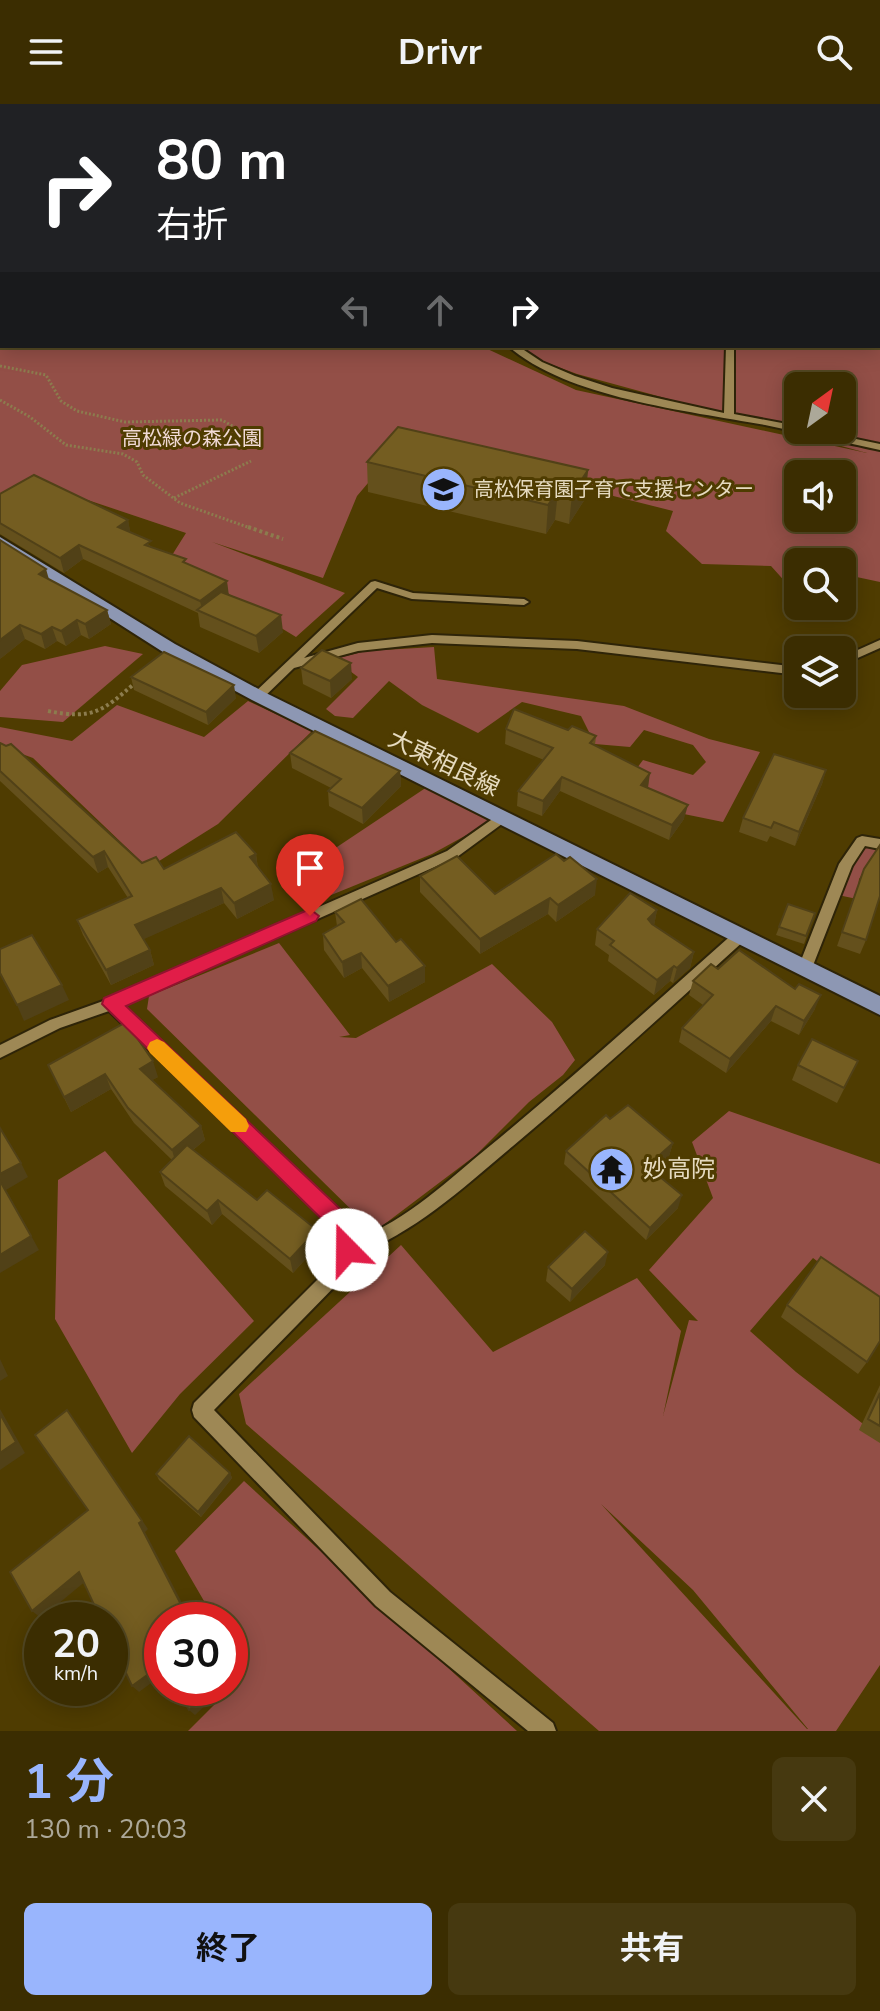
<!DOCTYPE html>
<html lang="ja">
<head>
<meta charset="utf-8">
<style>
	body { margin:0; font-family:"Nunito Sans","Noto Sans JP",sans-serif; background:#463910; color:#f1f3f6; height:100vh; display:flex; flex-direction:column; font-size:30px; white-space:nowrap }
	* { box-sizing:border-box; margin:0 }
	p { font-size:26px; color:#aca899 }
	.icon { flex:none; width:44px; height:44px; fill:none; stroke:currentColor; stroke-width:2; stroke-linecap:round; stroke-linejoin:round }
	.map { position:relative; height:1627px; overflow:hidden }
	.drawer { display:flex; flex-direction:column; background:#3b2d01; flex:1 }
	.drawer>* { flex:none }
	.banner { position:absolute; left:0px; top:0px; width:880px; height:244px; box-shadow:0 4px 20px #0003,0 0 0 2px #544923; background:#202124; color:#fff; overflow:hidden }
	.needle { width:52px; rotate:33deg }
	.tools { position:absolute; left:784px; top:268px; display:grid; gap:16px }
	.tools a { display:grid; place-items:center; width:72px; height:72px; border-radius:12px; background:#3b2d01; box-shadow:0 4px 20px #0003,0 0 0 2px #544923; font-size:40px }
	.speed { position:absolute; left:24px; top:1498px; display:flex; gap:16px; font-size:40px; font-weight:700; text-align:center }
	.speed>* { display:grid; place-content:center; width:104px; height:104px; border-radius:50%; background:#3b2d01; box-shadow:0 4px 20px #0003,0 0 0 2px #544923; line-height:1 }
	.speed small { font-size:20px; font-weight:400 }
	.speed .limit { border:12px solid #d22; background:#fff; color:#111 }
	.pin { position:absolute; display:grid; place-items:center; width:68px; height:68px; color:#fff; margin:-82px -34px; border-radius:50% 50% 50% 0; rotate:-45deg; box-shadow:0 0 8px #0007 }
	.pin .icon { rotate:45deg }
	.me { position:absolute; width:88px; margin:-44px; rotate:338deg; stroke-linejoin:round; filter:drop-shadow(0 0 6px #0008) }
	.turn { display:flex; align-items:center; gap:28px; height:168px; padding:0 24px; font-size:36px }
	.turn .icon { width:104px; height:104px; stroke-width:2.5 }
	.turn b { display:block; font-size:56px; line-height:68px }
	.lanes { display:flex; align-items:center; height:76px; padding:0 24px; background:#0003; justify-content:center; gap:40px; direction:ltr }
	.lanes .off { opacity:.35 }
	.round { display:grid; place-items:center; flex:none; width:84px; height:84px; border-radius:12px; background:#463910 }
	.head { display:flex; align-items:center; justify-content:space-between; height:136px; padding:0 24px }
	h1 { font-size:48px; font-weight:700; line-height:60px; color:#99b5fd }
	.button { display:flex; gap:16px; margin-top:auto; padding:16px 24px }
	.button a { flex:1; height:92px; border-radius:12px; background:#99b5fd; color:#111; font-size:32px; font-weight:700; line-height:92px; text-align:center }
	.button a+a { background:#463910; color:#f1f3f6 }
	header { display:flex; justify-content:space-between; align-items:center; height:104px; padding:0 24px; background:#3b2d01; font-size:36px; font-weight:700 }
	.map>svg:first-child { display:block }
	.green { fill:#934f47; fill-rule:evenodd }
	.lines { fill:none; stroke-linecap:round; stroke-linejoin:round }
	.minor-casing { stroke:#2e2408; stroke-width:4 }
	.major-casing { stroke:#2e2408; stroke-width:4 }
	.path-far1 { stroke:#8c7c4e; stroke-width:3; stroke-dasharray:2 2; stroke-linecap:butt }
	.path { stroke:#8c7c4e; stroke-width:4; stroke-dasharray:3 3; stroke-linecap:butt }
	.minor { fill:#9e8855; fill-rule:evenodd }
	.major { fill:#8d97b3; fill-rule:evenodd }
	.wall { fill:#64501c }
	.shaded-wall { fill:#514117 }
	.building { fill:#745d21; stroke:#514117; stroke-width:2 }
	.route { fill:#e11d48; stroke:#92132f; stroke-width:2 }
	.slow { fill:#f59e0b }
	.labels { text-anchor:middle; stroke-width:6; stroke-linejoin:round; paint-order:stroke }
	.far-park-label { font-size:20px; fill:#f1dad6; stroke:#4f3c01 }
	.far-poi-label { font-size:20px; fill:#e6dbc0; stroke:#4f3c01; text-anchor:start }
	.street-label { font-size:24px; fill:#e6dbc0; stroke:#4f3c01 }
	.poi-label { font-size:24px; fill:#e6dbc0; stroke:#4f3c01; text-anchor:start }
</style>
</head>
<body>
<header><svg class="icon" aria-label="menu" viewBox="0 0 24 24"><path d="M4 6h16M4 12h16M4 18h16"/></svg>Drivr<svg class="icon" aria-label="search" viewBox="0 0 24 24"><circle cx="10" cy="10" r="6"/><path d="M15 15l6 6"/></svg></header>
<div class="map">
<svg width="880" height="1627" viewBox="0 0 880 1627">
	<rect width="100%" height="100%" fill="#4f3c01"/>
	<!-- green -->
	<g class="green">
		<path d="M0 0H880V478L852 472 842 477V458H798V492L771 462 702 460 666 427 673 407 402 339 357 392 323 474 212 438 345 489 296 533 169 456 186 429 40 380 0 399V92L2 242H481L576 286 867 349 577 270 502 242H878V2H2L0 62ZM798 282H842V326H798ZM798 370H842V414H798Z"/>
		<path d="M105 542 143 550 63 618 0 613V587L22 561Z"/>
		<path d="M434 543 437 575 624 602 709 635 760 648 723 718 679 709 631 672 643 656 693 671 706 658 693 641 644 626 630 643 595 640 581 612 522 598 478 629 422 601 389 577 353 614 335 612 326 605 358 573 334 555 366 547Z"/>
		<path d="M248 597 312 627 218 720 148 764 33 654 0 642V623L72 637 117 601 204 633Z"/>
		<path d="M427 683 492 717 432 750 314 798 289 775Z"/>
		<path d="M863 741 880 743 859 775 857 795 838 791 845 763Z"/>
		<path d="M279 839 350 931 339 933 356 934 492 860 552 918 575 956 563 971 529 998 476 1051 374 1128 147 905 149 892Z"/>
		<path d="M729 1007 880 1060V1204L813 1154 750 1227 796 1268 880 1333V1561L836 1627H599L246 1320 239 1290 401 1141 493 1248 637 1174 681 1227 663 1312 689 1216 698 1217 649 1166 713 1094 692 1038ZM601 1400 693 1486 808 1625H807Z"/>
		<path d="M105 1047 254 1217 180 1290 132 1349 55 1215 58 1076Z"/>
		<path d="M244 1377 517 1627H188L246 1569 230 1541V1516H215L175 1447Z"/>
	</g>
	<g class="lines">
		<defs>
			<g id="minor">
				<rect x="0" y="87" width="2" height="4"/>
				<path d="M508 242H518L542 258 575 272 612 284 724 309 726 242H734V310L798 322V326H813L880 340V346C842 338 804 329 765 321 689 307 567 294 508 242Z"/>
				<path d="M375 477 413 489 524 495 529 498 524 501 412 495 377 484 304 554 358 539 432 531 577 537 798 563V571L577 545 432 539 358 547 294 564 262 595H254V589L371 478Z"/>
				<path d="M880 536V544L842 561V553Z"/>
				<path d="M501 709 508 714 506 717 457 753 122 902 353 1119 356 1135C407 1117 449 1075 491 1041 575 972 655 899 736 827H746L748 831 746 835C669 905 593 975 513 1042 463 1084 415 1129 353 1152L342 1175 214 1306 390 1488 553 1619 556 1627H528L376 1502 194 1313 192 1306 194 1299 330 1163 338 1145V1128L109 907 60 924 0 954V941L50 916 106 896 447 747Z"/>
				<path d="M862 732 880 735V745L865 742 852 762 812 864 810 868H800L798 864 839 760 857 734Z"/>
			</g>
			<path id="major" d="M0 433 175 540 264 588 880 892V911L252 596 163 548 0 444Z"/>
		</defs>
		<!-- minor casing -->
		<use href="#minor" class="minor-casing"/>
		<!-- major casing -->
		<use href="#major" class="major-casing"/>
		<!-- path-far1 -->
		<g class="path-far1">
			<path d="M0 262 46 271 61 297 77 307 125 318 222 316 244 329"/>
			<path d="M0 296 30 313 66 341 123 350 137 358 143 371 180 399 253 425"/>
			<path d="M174 394 251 357"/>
		</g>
		<!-- path -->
		<g class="path">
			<path d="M248 423 283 435"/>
			<path d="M48 607C93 616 103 607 136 578"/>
		</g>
		<!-- minor -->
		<use href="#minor" class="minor"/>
		<!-- major -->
		<use href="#major" class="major"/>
	</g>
	<!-- wall -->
	<g class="wall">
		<path d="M367 358 588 366 585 395 569 420 555 416 546 430 368 388Z"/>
		<path d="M0 390 128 416 130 428 152 443 187 460 283 528 259 549 200 523 198 509 83 455 64 469 0 430Z"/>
		<path d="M49 475 107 506 111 520 89 535 81 531 66 542 57 537 45 545 25 535 0 555Z"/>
		<path d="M301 564 352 575 331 594 303 580Z"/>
		<path d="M131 573 236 594 208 621 134 586Z"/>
		<path d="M506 625 568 626 596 632 595 641 684 715 669 736 560 687 542 712 517 702 518 687 544 656 505 640Z"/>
		<path d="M0 639 142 759 164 765 256 750 258 764 274 796 237 815 224 799 143 835 150 846 154 861 111 881 83 831 77 816 128 794 108 763 98 769 0 677Z"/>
		<path d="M290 649 400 667 401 682 363 720 329 702 328 687 331 684 292 664Z"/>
		<path d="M826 666 822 680 795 742 770 732 767 738 739 728 743 714Z"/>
		<path d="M864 765 866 836 860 850 837 842Z"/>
		<path d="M420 772 495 790 595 791 556 818 548 810 480 850 420 788Z"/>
		<path d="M788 800 815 809 804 840 776 831Z"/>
		<path d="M657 806 654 821 694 848 690 864 673 879 670 877 654 891 608 857 609 851 595 841 597 825Z"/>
		<path d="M335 808 425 878 389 898 362 864 344 874 324 846 323 830 337 822Z"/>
		<path d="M718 865 815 905 799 931 771 917 726 969 679 938 682 924 703 901 689 891 693 877Z"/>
		<path d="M858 957 837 999 792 976 798 961Z"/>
		<path d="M48 961 158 973 152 976 201 1022 205 1036 193 1046 257 1096 317 1126 320 1139 293 1169 222 1110 212 1121 165 1082 160 1068 172 1056 134 1019 111 985 71 1008Z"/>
		<path d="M610 1015 673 1039 669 1052 659 1062 658 1071 678 1104 646 1136 564 1060 566 1047Z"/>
		<path d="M605 1161 570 1198 546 1177 548 1163Z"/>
		<path d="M787 1201 867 1258 858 1270 781 1213Z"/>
		<path d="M880 1281V1339L859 1326Z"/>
		<path d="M230 1369 232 1374 201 1413 159 1376 156 1370Z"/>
	</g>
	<!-- shaded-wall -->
	<g class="shaded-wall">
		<path d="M588 366 585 395 569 420 572 390Z"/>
		<path d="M558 387 555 416 546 430 548 401Z"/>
		<path d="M128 416 131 431 118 423Z"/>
		<path d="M79 441 83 455 64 469 60 454Z"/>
		<path d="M46 465 50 479 39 470Z"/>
		<path d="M227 477 229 492 203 509 200 497Z"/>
		<path d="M107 506 111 520 89 535 85 520Z"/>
		<path d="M281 511 283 528 259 549 256 532Z"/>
		<path d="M77 516 81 531 66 542 61 527Z"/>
		<path d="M20 521 25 535 0 555V536Z"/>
		<path d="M52 523 57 537 45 545 41 530Z"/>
		<path d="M351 559 352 575 331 594 330 577Z"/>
		<path d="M234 581 236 594 208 621 206 608Z"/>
		<path d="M826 666 822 680 795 742 799 728Z"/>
		<path d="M400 667 401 682 363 720 362 704Z"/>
		<path d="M650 669 648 684 641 681Z"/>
		<path d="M562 673 560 687 542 712 543 697Z"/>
		<path d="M688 701 684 715 669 736 672 721Z"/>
		<path d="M104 747 108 763 98 769 93 753Z"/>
		<path d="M256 750 258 766 250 753Z"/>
		<path d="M597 775 595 791 556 818 558 801Z"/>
		<path d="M271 780 274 796 237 815 234 799Z"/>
		<path d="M221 784 224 799 140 837 135 821Z"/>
		<path d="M550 794 548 810 480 850V835Z"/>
		<path d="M657 806 654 822 648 815Z"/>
		<path d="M150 846 154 861 111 881 106 866Z"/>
		<path d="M694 848 690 864 673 879 677 864Z"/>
		<path d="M361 849 362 864 344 874 342 858Z"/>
		<path d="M425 862V878L389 898 388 882Z"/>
		<path d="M674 862 670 877 654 891 657 876Z"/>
		<path d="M62 881 69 896 24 917 17 901Z"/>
		<path d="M821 891 815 905 799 931 804 917Z"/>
		<path d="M776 902 771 917 726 969 730 955Z"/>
		<path d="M153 957 158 973 145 980 140 965Z"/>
		<path d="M105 970 111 985 71 1008 64 993Z"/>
		<path d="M201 1022 205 1036 176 1060 172 1046Z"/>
		<path d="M673 1039 669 1052 651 1069 654 1056Z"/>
		<path d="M21 1059 28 1073 6 1086 39 1146 0 1169V1070Z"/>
		<path d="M682 1091 678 1104 646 1136 650 1124Z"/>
		<path d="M218 1096 222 1110 212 1121 207 1107Z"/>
		<path d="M317 1126 320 1139 293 1169 290 1155Z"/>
		<path d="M608 1148 605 1161 570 1198 572 1185Z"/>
		<path d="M0 1255 8 1272 0 1277Z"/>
		<path d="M0 1305 25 1349 0 1366Z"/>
		<path d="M67 1306 148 1425 145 1428 191 1516H189Z"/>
		<path d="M230 1369 232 1374 201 1413 198 1408Z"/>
		<path d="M79 1468 87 1476 41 1514 32 1507Z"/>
		<path d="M230 1547 243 1567 230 1579Z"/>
		<path d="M161 1561 162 1571 139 1588 132 1582Z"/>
		<path d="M213 1584H224L195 1611 189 1606Z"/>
	</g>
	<!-- building -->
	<g class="building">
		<path d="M398 323 588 366 572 390 558 387 548 401 367 358Z"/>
		<path d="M34 371 128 416 118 423 151 437 145 441 186 455 183 458 227 477 200 497 79 441 60 454 0 419V390Z"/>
		<path d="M0 436 46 465 39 470 107 506 85 520 77 516 61 527 52 523 41 530 20 521 0 536Z"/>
		<path d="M221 488 281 511 256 532 197 506Z"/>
		<path d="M322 546 351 559 330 577 301 564Z"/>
		<path d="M164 548 234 581 206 608 131 573Z"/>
		<path d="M514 605 568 626 572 622 596 632 590 639 650 669 641 681 688 701 672 721 562 673 543 697 518 687 553 644 506 625Z"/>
		<path d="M315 627 400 667 362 704 328 687 341 675 290 649Z"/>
		<path d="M0 639 6 642 11 640 142 759 156 753 164 765 236 728 256 750 250 753 271 780 234 799 221 784 135 821 150 846 106 866 77 816 132 792 104 747 93 753 0 667Z"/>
		<path d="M774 650 826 666 799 728 774 718 771 724 743 714Z"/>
		<path d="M880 741V792L866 836 842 828 864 765Z"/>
		<path d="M556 750 564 757 570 753 597 775 558 801 550 794 480 835 420 772 457 752 495 790Z"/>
		<path d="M630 789 657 806 648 815 652 820 694 848 677 864 674 862 657 876 610 841 614 837 597 825Z"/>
		<path d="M361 795 396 838 401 835 425 862 388 882 361 849 342 858 323 830 344 818 335 808Z"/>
		<path d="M788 800 815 809 806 832 779 823Z"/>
		<path d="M32 831 62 881 17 901 0 869V845Z"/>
		<path d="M739 846 795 885 799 880 821 891 804 917 776 902 730 955 682 924 713 891 693 877 711 860 718 865Z"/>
		<path d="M126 918 153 957 140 965 201 1022 172 1046 128 1004 105 970 64 993 48 961Z"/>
		<path d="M812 935 858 957 844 984 798 961Z"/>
		<path d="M628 1001 673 1039 654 1056 660 1063 654 1068 682 1091 650 1124 566 1047 606 1011 610 1015Z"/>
		<path d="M0 1024 21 1059 0 1070Z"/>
		<path d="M187 1041 257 1096 267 1086 317 1126 290 1155 218 1096 207 1107 160 1068Z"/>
		<path d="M0 1077 31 1132 0 1151Z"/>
		<path d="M585 1127 608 1148 572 1185 548 1163Z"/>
		<path d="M821 1153 880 1193V1237L867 1258 787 1201Z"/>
		<path d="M880 1289V1322L868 1315Z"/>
		<path d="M67 1306 142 1417 139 1419 189 1516H162V1562L161 1561 132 1582 110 1535V1516H101L79 1468 32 1507 10 1468 88 1406 35 1331Z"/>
		<path d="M0 1310 16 1338 0 1349Z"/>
		<path d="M189 1332 230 1369 198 1408 156 1370Z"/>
		<path d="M230 1548 239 1561 230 1568Z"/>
		<path d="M176 1584H213L189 1606Z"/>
	</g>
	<!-- route -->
	<path class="route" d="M310 805 319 812 316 817 126 902 354 1118 358 1146 354 1154 347 1157 339 1154 336 1129 102 900 104 894Z"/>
	<!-- slow -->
	<path class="slow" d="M157 935 164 938 246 1015 249 1022 246 1028H231L150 949 147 944 150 938Z"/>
	<!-- icons -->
	<defs>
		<symbol id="school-disc" viewBox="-11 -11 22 22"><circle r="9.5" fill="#99b5fd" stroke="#4f3c01"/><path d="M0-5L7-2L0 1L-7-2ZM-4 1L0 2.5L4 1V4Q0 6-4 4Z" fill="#111"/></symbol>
		<symbol id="temple-disc" viewBox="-11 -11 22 22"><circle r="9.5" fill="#99b5fd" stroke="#4f3c01"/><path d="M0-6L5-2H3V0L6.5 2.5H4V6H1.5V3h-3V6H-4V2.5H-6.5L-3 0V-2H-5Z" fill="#111"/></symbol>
	</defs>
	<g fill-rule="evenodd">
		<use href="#school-disc" x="418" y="360" width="51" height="51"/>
		<use href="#temple-disc" x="586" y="1040" width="51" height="51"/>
	</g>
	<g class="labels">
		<!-- far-park labels -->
		<g class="far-park-label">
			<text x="192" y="341">高松緑の森公園</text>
		</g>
		<!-- far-poi labels -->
		<g class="far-poi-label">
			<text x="474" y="392">高松保育園子育て支援センター</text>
		</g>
		<!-- street labels -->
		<g class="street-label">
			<text transform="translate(444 659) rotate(26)" y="8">大東相良線</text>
		</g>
		<!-- poi labels -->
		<g class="poi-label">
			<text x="643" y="1073">妙高院</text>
		</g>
	</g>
</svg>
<div class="tools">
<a><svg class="needle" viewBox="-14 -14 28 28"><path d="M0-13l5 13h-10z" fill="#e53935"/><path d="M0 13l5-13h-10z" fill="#aca899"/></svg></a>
<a><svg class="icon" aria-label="sound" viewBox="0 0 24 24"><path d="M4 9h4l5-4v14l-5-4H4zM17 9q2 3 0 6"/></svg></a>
<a><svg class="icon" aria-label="search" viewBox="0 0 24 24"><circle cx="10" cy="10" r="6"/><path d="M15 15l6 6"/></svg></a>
<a><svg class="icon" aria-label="layers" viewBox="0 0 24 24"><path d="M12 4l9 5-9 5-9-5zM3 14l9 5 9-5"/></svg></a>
</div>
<div class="speed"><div>20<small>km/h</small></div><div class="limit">30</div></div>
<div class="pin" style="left:310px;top:812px;background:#d93025"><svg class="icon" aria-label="arrive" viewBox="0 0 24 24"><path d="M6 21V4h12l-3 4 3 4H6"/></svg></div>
<svg class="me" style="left:347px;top:1146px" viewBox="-20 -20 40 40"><circle r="19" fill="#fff"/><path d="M0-13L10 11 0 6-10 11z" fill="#e11d48"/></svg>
<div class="banner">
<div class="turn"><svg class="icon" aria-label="right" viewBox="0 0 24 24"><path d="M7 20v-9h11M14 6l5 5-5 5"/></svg><div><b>80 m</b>右折</div></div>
<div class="lanes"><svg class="icon off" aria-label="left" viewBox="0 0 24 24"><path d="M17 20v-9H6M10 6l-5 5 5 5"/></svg><svg class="icon off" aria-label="ahead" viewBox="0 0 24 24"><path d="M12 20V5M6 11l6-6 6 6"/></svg><svg class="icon" aria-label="right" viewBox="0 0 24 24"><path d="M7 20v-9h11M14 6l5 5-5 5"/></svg></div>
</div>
</div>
<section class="drawer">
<div class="head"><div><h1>1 分</h1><p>130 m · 20:03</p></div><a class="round"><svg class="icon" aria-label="close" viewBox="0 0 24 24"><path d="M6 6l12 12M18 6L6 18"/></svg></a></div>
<div class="button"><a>終了</a><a>共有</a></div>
</section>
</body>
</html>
